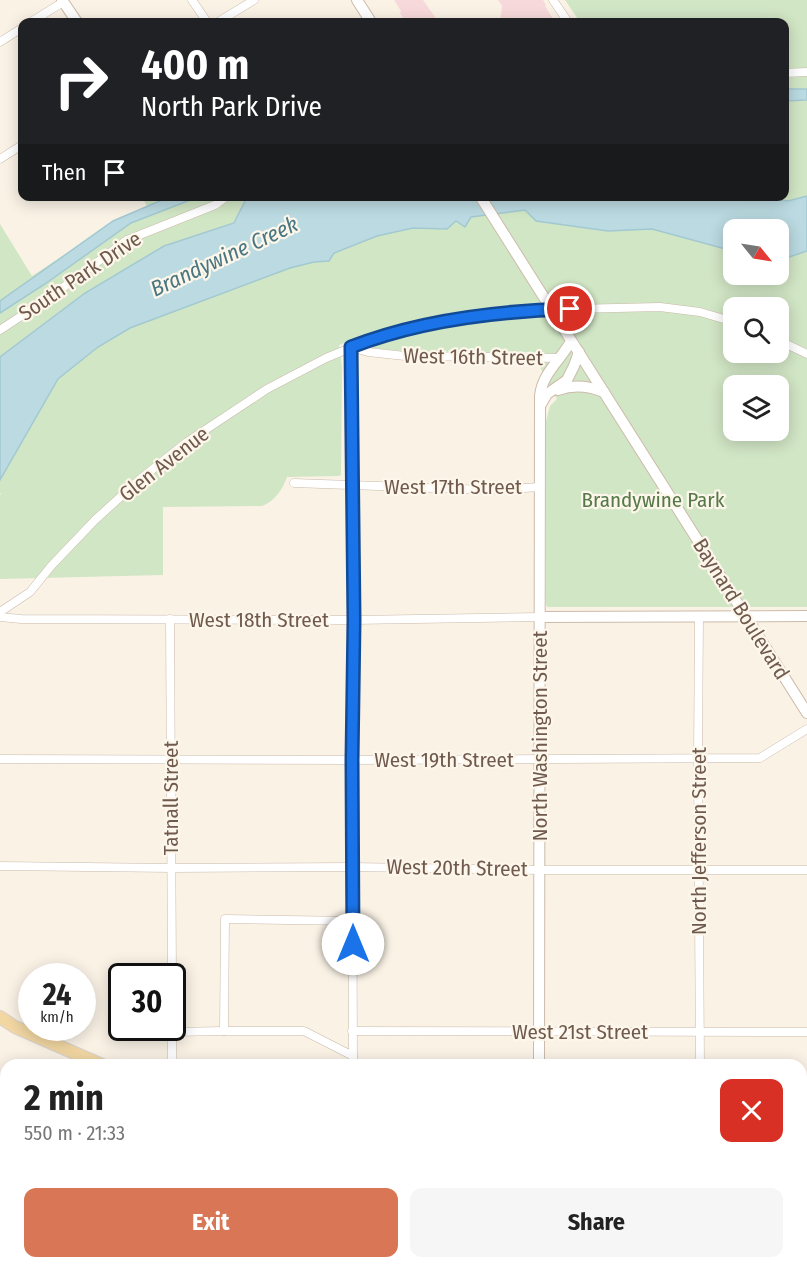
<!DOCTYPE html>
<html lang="en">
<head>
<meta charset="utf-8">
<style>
	body { margin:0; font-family:"Fira Sans Condensed",sans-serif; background:#f6f6f6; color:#222; height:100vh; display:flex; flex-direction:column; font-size:22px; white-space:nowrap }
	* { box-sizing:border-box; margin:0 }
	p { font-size:20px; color:#767676 }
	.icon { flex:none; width:33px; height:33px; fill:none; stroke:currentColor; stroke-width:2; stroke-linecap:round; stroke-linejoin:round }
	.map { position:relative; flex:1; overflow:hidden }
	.panel { position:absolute; left:0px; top:1059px; width:807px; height:210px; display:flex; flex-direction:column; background:#fff; border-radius:18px 18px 0 0; box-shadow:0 3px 15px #0003 }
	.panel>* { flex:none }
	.top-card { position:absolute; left:18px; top:18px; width:771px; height:183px; border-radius:12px; box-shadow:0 3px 15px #0003; background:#202124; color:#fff; overflow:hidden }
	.needle { width:39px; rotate:120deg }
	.tools { position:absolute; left:723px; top:219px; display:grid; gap:12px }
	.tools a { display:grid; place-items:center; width:66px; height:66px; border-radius:12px; background:#fff; box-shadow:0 3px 15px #0003; font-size:30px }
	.speed { position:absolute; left:18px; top:963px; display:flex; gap:12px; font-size:30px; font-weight:700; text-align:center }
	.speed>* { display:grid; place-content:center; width:78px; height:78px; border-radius:50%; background:#fff; box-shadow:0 3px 15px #0003; line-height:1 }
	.speed small { font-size:15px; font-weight:400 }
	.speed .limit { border:3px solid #111; border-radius:9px; background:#fff; color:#111 }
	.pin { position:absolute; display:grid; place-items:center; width:51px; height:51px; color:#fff; margin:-26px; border:3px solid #fff; border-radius:50%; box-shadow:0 2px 6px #0007 }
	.me { position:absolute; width:66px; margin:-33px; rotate:0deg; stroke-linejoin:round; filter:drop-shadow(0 0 4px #0008) }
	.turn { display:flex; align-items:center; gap:21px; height:126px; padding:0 24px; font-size:27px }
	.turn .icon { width:78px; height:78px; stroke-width:2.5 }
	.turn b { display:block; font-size:42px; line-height:51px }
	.then { display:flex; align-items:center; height:57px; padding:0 24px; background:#0003; gap:12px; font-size:22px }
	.round { display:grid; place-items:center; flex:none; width:63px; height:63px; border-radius:12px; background:#f6f6f6 }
	.overview { display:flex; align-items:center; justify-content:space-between; height:102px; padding:0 24px }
	h1 { font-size:36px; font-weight:700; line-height:45px }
	.cta { display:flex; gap:12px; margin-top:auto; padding:12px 24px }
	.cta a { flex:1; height:69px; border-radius:12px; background:#d87655; color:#fff; font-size:24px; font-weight:700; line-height:69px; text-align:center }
	.cta a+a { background:#f6f6f6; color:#222 }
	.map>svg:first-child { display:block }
	.medical { fill:#f7d9db }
	.green { fill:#d1e6c5; fill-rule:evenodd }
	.water { fill:#bbdae1; stroke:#a2c9d2; stroke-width:1.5 }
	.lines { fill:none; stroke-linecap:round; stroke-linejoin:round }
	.street-casing { stroke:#cabaac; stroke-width:9 }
	.secondary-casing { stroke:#ccbbab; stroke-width:12 }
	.primary-casing { stroke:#d7d1cd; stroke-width:14 }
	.street { stroke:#fff; stroke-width:8 }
	.secondary { stroke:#fff; stroke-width:10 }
	.primary { stroke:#f2d7a3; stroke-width:12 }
	.secondary-bridge-casing { stroke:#ccbbab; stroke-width:12; stroke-linecap:butt }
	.secondary-bridge { stroke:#fff; stroke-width:10 }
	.route-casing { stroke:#114b97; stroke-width:15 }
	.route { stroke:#1a73e8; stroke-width:10 }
	.labels { text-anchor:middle; stroke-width:4.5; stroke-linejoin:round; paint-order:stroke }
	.street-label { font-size:21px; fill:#705a4d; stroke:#fdf6ea }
	.park-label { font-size:21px; fill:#557a49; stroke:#fdf6ea }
	.water-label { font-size:22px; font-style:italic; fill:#497681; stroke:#fdf6ea }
</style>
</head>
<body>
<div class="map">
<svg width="807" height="1269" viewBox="0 0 807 1269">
	<rect width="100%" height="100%" fill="#faf2e5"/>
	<!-- medical -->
	<g class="medical">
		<path d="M394 0H423L435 17 436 19 434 20 435 22 440 20 442 22H405L400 13 401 11Z"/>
		<path d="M498 0H543L546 5 545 6 555 22H500L502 6Z"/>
	</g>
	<!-- green -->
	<g class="green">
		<path d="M565 0H807V196L788 201 753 197 784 196V22H580Z"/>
		<path d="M142 197H247L234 223 164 246 85 293 0 357V224L32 276 113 223 147 206Z"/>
		<path d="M525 210 608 231 652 229 733 251 734 274H778L779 260 783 259 807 251V607H547L546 604V421L550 406 557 399 532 352C479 353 425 355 372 348L364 336 339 345 342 367 341 475 338 476 287 477C283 489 274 502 262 506L163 507V575L0 579V495L1 494 0 493V480L58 379 98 347 130 328 290 268 314 262 329 261 333 253 377 236 413 228 447 229 456 221 471 217ZM734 308H778V352H734ZM734 386H778V430H734Z"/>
	</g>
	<!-- water -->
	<g class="water">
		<path d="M785 89H807V100L785 101Z"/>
		<path d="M753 196 788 201 807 196V251L783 259 779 260 778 230H734L733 251 652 229 608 231 536 221 525 210 471 217 465 227 456 221 447 229 413 228 377 236 334 253 329 261 314 262 290 268 130 328 98 347 58 379 0 480V357L85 293 164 246 234 223 247 197Z"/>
		<path d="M169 197H198L131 223 45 284 0 313V301L113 221Z"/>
	</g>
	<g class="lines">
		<defs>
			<g id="street">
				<path d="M192 0 207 22"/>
				<path d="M553 0 568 22"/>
				<path d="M31 22 63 2"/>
				<path d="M218 22 254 0"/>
				<path d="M0 42 22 28"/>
				<path d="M784 73 807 72"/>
				<path d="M0 159 22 145"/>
				<path d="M0 330 53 295 127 240 215 205 227 196"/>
				<path d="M778 340 807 354"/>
				<path d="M351 347 354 620 352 760 353 1065"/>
				<path d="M351 347 368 352 405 356 560 358"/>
				<path d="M294 483 489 490 540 487"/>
				<path d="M0 612 30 592 52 565 95 520 139 480 187 442 267 389 326 358 377 337 404 330 459 318 529 310 660 307 700 312 734 322"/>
				<path d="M699 616 698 758 700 1065"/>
				<path d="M0 617 21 619 354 620 540 617"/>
				<path d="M170 619 172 976"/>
				<path d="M0 759 352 760 760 758 807 729"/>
				<path d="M0 866 172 868 352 867 540 870H807"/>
				<path d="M224 1031 225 919 353 921"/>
				<path d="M352 1031 807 1032"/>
				<path d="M172 1032 224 1031H304L353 1056"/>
				<path d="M172 1065V1029"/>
				<path d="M801 1156H807"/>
				<path d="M0 1159 6 1160"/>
				<path d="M801 1250H807"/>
				<path d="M172 1263V1269"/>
				<path d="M353 1263V1269"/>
				<path d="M701 1263V1269"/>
			</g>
			<g id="secondary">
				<path d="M62 0 77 22"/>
				<path d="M357 0 371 22"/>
				<path d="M562 326 807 713"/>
				<path d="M558 390C574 384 589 386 604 392"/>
				<path d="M540 406 547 394 567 380 574 366 579 352"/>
				<path d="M540 617 807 616"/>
				<path d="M539 1065 540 396C542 373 561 360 571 341"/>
				<path d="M539 1263V1269"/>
			</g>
			<g id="primary">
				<path d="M0 1017 15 1027 102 1065"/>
				<path d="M561 1263 575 1269"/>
			</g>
		</defs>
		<!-- street casing -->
		<use href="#street" class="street-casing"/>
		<!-- secondary casing -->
		<use href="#secondary" class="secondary-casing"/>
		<!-- primary casing -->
		<use href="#primary" class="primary-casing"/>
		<!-- street -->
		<use href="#street" class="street"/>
		<!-- secondary -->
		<use href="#secondary" class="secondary"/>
		<!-- primary -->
		<use href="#primary" class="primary"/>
		<defs>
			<path id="secondary-bridge" d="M480 196 562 326"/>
		</defs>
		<!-- secondary-bridge casing -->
		<use href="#secondary-bridge" class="secondary-bridge-casing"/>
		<!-- secondary-bridge -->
		<use href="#secondary-bridge" class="secondary-bridge"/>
	</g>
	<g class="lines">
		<defs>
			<path id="route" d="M353 944 352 760 354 620 351 347C420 320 496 311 570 309"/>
		</defs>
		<!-- route casing -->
		<use href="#route" class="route-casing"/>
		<!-- route -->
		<use href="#route" class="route"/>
	</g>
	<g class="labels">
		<!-- street labels -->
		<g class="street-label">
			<text transform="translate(80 276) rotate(-34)" y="7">South Park Drive</text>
			<text transform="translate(473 357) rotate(1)" y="7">West 16th Street</text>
			<text transform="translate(164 464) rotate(-38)" y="7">Glen Avenue</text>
			<text x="453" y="494">West 17th Street</text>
			<text transform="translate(741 609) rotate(58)" y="7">Baynard Boulevard</text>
			<text x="259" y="627">West 18th Street</text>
			<text transform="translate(540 736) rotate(-90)" y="7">North Washington Street</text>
			<text x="444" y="767">West 19th Street</text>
			<text transform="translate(171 798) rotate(-90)" y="7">Tatnall Street</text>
			<text transform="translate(699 841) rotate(-90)" y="7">North Jefferson Street</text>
			<text transform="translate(457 868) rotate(1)" y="7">West 20th Street</text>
			<text x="580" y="1039">West 21st Street</text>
		</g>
		<!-- park labels -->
		<g class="park-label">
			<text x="653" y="507">Brandywine Park</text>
		</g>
		<!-- water labels -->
		<g class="water-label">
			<text transform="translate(224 256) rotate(-25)" y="8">Brandywine Creek</text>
		</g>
	</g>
</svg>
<div class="tools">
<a><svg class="needle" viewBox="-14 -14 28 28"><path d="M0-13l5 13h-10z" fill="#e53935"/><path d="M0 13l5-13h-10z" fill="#767676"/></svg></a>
<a><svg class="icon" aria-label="search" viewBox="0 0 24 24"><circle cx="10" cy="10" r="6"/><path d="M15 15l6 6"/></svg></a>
<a><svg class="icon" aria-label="layers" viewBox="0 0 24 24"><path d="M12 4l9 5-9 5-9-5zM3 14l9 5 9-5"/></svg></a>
</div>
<div class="speed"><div>24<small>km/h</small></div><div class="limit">30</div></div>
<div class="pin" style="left:570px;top:309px;background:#d93025"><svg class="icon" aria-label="arrive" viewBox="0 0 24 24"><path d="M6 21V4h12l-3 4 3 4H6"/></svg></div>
<svg class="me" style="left:353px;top:944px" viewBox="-20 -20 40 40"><circle r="19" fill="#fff"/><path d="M0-13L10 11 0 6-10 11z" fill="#1a73e8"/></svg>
<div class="top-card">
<div class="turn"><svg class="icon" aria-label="right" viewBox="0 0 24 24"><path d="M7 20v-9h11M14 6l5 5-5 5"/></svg><div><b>400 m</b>North Park Drive</div></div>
<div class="then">Then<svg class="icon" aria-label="arrive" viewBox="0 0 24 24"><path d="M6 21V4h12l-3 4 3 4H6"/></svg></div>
</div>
<section class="panel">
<div class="overview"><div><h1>2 min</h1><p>550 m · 21:33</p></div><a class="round" style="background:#d93025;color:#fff"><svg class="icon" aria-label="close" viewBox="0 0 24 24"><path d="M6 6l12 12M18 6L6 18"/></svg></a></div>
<div class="cta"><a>Exit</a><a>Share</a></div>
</section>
</div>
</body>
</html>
